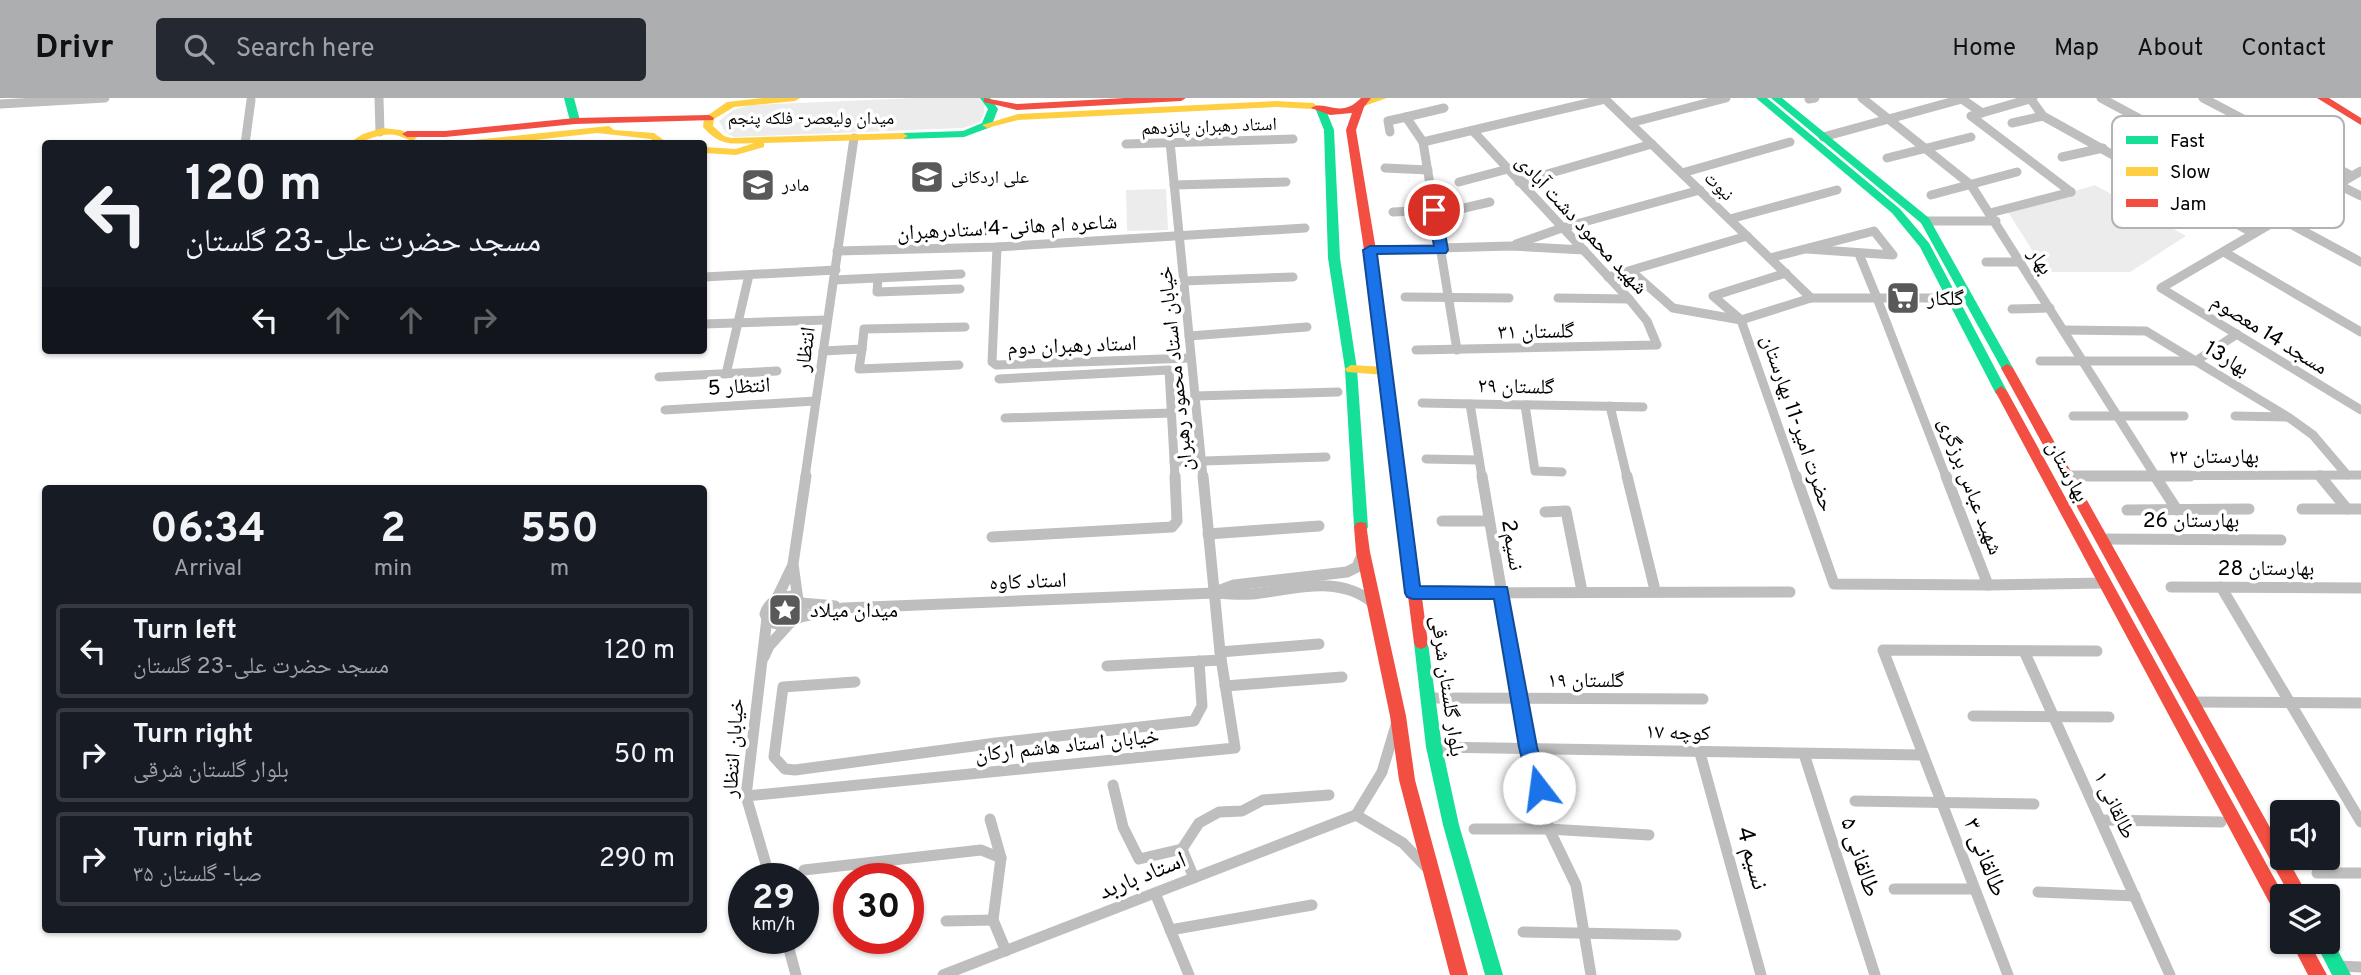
<!DOCTYPE html>
<html lang="en">
<head>
<meta charset="utf-8">
<style>
	body { margin:0; font-family:Overpass,"Noto Naskh Arabic",sans-serif; background:#242831; color:#f1f3f6; height:100vh; display:flex; flex-direction:column; font-size:26px; white-space:nowrap }
	* { box-sizing:border-box; margin:0 }
	p { font-size:23px; color:#9ea1a6 }
	.icon { flex:none; width:38px; height:38px; fill:none; stroke:currentColor; stroke-width:2; stroke-linecap:round; stroke-linejoin:round }
	.map { position:relative; flex:1; overflow:hidden }
	.drawer { position:absolute; left:42px; top:387px; width:665px; height:448px; display:flex; flex-direction:column; background:#171b24; border-radius:7px; box-shadow:0 2px 5px #0004 }
	.drawer>* { flex:none }
	.hud { position:absolute; left:42px; top:42px; width:665px; height:214px; border-radius:7px; box-shadow:0 2px 5px #0004; background:#171b24; color:#f1f3f6; overflow:hidden }
	.tools { position:absolute; left:2270px; top:702px; display:grid; gap:14px }
	.tools a { display:grid; place-items:center; width:70px; height:70px; border-radius:7px; background:#171b24; box-shadow:0 2px 5px #0004; font-size:35px }
	.speed { position:absolute; left:728px; top:765px; display:flex; gap:14px; font-size:35px; font-weight:700; text-align:center }
	.speed>* { display:grid; place-content:center; width:91px; height:91px; border-radius:50%; background:#171b24; box-shadow:0 2px 5px #0004; line-height:1 }
	.speed small { font-size:18px; font-weight:400 }
	.speed .limit { border:10px solid #d22; background:#fff; color:#111 }
	.pin { position:absolute; display:grid; place-items:center; width:60px; height:60px; color:#fff; margin:-30px; border:4px solid #fff; border-radius:50%; box-shadow:0 2px 7px #0007 }
	.me { position:absolute; width:77px; margin:-38px; rotate:345deg; stroke-linejoin:round; filter:drop-shadow(0 0 5px #0008) }
	.turn { display:flex; align-items:center; gap:24px; height:147px; padding:0 28px; font-size:32px }
	.turn .icon { width:91px; height:91px; stroke-width:2.5 }
	.turn b { display:block; font-size:49px; line-height:60px }
	.lanes { display:flex; align-items:center; height:66px; padding:0 28px; background:#0003; justify-content:center; gap:35px; direction:ltr }
	.lanes .off { opacity:.35 }
	.eta { display:flex; justify-content:space-evenly; align-items:center; height:119px; text-align:center }
	.eta b { font-size:42px; font-weight:700; line-height:49px }
	ul { padding:0; list-style:none }
	li { display:flex; align-items:center; gap:21px; height:94px; margin:0 14px 10px; padding:0 14px; border:4px solid #363941; border-radius:7px }
	li div { flex:1 }
	li b { display:block; font-size:26px }
	li em { font-style:normal }
	header { display:flex; align-items:center; gap:42px; box-sizing:border-box; height:98px; padding:0 35px; background:#adaeaf; color:#111 }
	header strong { font-size:33px }
	nav { display:flex; gap:38px; margin-inline-start:auto; font-size:24px }
	.search { width:490px; height:63px; background:#242831; display:flex; align-items:center; gap:18px; box-sizing:border-box; padding:0 24px; border-radius:7px; color:#9ea1a6; font-size:26px }
	.map>svg:first-child { display:block }
	.green { fill:#ececec }
	.lines { fill:none; stroke-linecap:round; stroke-linejoin:round }
	.street-far1 { stroke:#bebebe; stroke-width:9 }
	.street { stroke:#bebebe; stroke-width:11 }
	.fast { fill:#16e098; fill-rule:evenodd }
	.slow { fill:#ffcf43; fill-rule:evenodd }
	.jam { fill:#f24e42; fill-rule:evenodd }
	.route { fill:#1a73e8; stroke:#114b97; stroke-width:2 }
	.labels { text-anchor:middle; stroke-width:7; stroke-linejoin:round; paint-order:stroke }
	.far-street-label { font-size:18px; fill:#000; stroke:#fff }
	.far-poi-label { font-size:18px; fill:#000; stroke:#fff; text-anchor:start }
	.street-label { font-size:21px; fill:#000; stroke:#fff }
	.poi-label { font-size:21px; fill:#000; stroke:#fff; text-anchor:start }
	.near-street-label { font-size:24px; fill:#000; stroke:#fff }
	.key { fill:#fff; stroke:#b2b2b2; stroke-width:2 }
	.key-label { font-size:19px; fill:#000 }
</style>
</head>
<body>
<header>
<strong>Drivr</strong>
<div class="search"><svg class="icon" aria-label="search" viewBox="0 0 24 24"><circle cx="10" cy="10" r="6"/><path d="M15 15l6 6"/></svg>Search here</div>
<nav><a>Home</a><a>Map</a><a>About</a><a>Contact</a></nav>
</header>
<div class="map">
<svg width="2361" height="877" viewBox="0 0 2361 877">
	<rect width="100%" height="100%" fill="#fff"/>
	<!-- green -->
	<g class="green">
		<path d="M917 0H979L985 3 984 15 980 24 963 30 734 39 725 34 719 23 733 12 750 7Z"/>
		<path d="M2095 87 2186 138 2130 174H2046L2008 114Z"/>
		<path d="M1166 91 1168 132 1127 133 1126 92Z"/>
	</g>
	<g class="lines">
		<!-- street-far1 -->
		<g class="street-far1">
			<path d="M379 0 380 34"/>
			<path d="M1604 0 1811 200"/>
			<path d="M1862 0 1971 87 2156 379"/>
			<path d="M2030 0 2043 18 2253 135"/>
			<path d="M2033 0 1971 18 2071 94"/>
			<path d="M2101 0 2302 108"/>
			<path d="M2203 0 2352 78"/>
			<path d="M1809 1 1815 0"/>
			<path d="M0 6 105 0"/>
			<path d="M1444 10 1406 19 1423 44 1457 252"/>
			<path d="M1630 25 1726 0"/>
			<path d="M2012 25 2043 18"/>
			<path d="M1390 34 1388 23 1406 19"/>
			<path d="M1823 39 1962 1 1982 15"/>
			<path d="M1170 44 1203 379"/>
			<path d="M1423 44 1605 1"/>
			<path d="M245 46 251 2"/>
			<path d="M1126 46 1293 41"/>
			<path d="M2062 59 2103 50"/>
			<path d="M1887 60 1971 39"/>
			<path d="M1385 70 1428 72"/>
			<path d="M2361 73 2161 190 2361 312"/>
			<path d="M1682 75 1790 44"/>
			<path d="M1459 84 1508 71"/>
			<path d="M1519 84 1652 46"/>
			<path d="M1174 87 1286 84"/>
			<path d="M2339 87 2361 98"/>
			<path d="M1931 97 2017 74"/>
			<path d="M1393 114 1460 111 1490 104"/>
			<path d="M1990 115 2071 94"/>
			<path d="M1730 121 1837 92"/>
			<path d="M2281 121 2361 164"/>
			<path d="M1925 123H1996"/>
			<path d="M1516 146 1562 130 1700 92"/>
			<path d="M997 149 992 264 996 267 1191 260"/>
			<path d="M1370 152 1510 148 1584 152"/>
			<path d="M837 153 997 149 1305 130"/>
			<path d="M2224 154 2361 234"/>
			<path d="M1859 156 1877 200"/>
			<path d="M1770 160 1874 133 1893 157 1807 151"/>
			<path d="M1986 164H2021"/>
			<path d="M1631 173 1673 210 1741 222"/>
			<path d="M704 179 836 172"/>
			<path d="M1608 179 1747 138"/>
			<path d="M878 180 877 194 960 191"/>
			<path d="M834 182 961 176"/>
			<path d="M1183 183 1293 179"/>
			<path d="M1405 199 1509 200"/>
			<path d="M1558 200 1629 201"/>
			<path d="M1877 200H1953"/>
			<path d="M1877 200 1946 379"/>
			<path d="M2012 211 2050 210"/>
			<path d="M1740 221 1713 198 1786 175"/>
			<path d="M704 226 827 222"/>
			<path d="M2063 232 2146 233 2288 319 2313 337 2347 377"/>
			<path d="M1189 238 1307 229"/>
			<path d="M862 251 859 271 959 267"/>
			<path d="M1416 252 1657 247 1647 223 1629 201 1473 33"/>
			<path d="M823 253 862 251 864 231 965 229"/>
			<path d="M2040 263H2196L2237 236"/>
			<path d="M726 276 749 177"/>
			<path d="M659 279 777 273"/>
			<path d="M999 281 1169 272 1175 379"/>
			<path d="M1195 298 1338 294"/>
			<path d="M1422 305 1643 309"/>
			<path d="M1470 306 1482 379"/>
			<path d="M1525 307 1535 373 1562 374"/>
			<path d="M1610 308 1627 379"/>
			<path d="M665 312 815 303"/>
			<path d="M2073 318H2184"/>
			<path d="M2235 318 2286 319"/>
			<path d="M1005 320 1172 315"/>
			<path d="M1426 361 1479 362"/>
			<path d="M1174 364 1326 359"/>
			<path d="M2320 377 2322 379"/>
			<path d="M2067 378 2361 377"/>
			<path d="M805 379 854 40"/>
			<path d="M1796 379 1741 222 1811 200H1877"/>
		</g>
		<!-- street -->
		<g class="street">
			<path d="M1482 378 1528 649 1549 731 1576 787 1591 877"/>
			<path d="M1627 378 1655 492"/>
			<path d="M1796 378 1834 486 1988 487 1946 378"/>
			<path d="M2067 378H2190"/>
			<path d="M2155 378 2177 412"/>
			<path d="M2320 378 2347 411"/>
			<path d="M2302 411H2361"/>
			<path d="M2127 412 2249 411"/>
			<path d="M1545 414 1566 413 1582 493"/>
			<path d="M1442 423H1489"/>
			<path d="M1208 436 1319 428"/>
			<path d="M992 439 1172 429 1177 423 1175 378"/>
			<path d="M2101 441 2281 442"/>
			<path d="M1988 487 2104 485"/>
			<path d="M2171 489 2361 490"/>
			<path d="M2221 489 2361 724"/>
			<path d="M1218 493 1234 487 1347 474 1357 469 1363 454"/>
			<path d="M1413 495 1790 494"/>
			<path d="M792 498 803 507 800 519 785 528 769 524 765 516C769 503 779 499 792 498Z"/>
			<path d="M776 502 792 469"/>
			<path d="M798 502 793 466 806 378"/>
			<path d="M802 505 835 508"/>
			<path d="M800 519 844 510 1214 495C1227 496 1239 497 1252 496 1293 492 1337 476 1372 504"/>
			<path d="M767 520 746 698 770 780"/>
			<path d="M2024 553 2170 877"/>
			<path d="M1220 554 1319 546"/>
			<path d="M764 559 769 548 788 527"/>
			<path d="M1107 568 1221 562"/>
			<path d="M855 584 783 589 774 659 785 671 795 672 996 645 1194 623 1202 608 1199 563"/>
			<path d="M1225 588 1342 579"/>
			<path d="M1427 600 1703 601"/>
			<path d="M2193 604 2361 605"/>
			<path d="M1973 618 2109 619"/>
			<path d="M1434 649 1922 657"/>
			<path d="M1700 655 1761 877"/>
			<path d="M1804 656 1875 877"/>
			<path d="M1113 687 1123 729 1139 761 1182 751"/>
			<path d="M746 698 1235 650 1220 554 1203 378"/>
			<path d="M1855 703 2034 706"/>
			<path d="M1356 717 1382 674 1397 624"/>
			<path d="M1356 717 1403 745 1426 769"/>
			<path d="M990 721 1001 760 993 822 1006 853"/>
			<path d="M2101 722 2221 724"/>
			<path d="M1474 731H1549L1649 737"/>
			<path d="M804 772 981 752 1001 760"/>
			<path d="M2317 775H2361"/>
			<path d="M1194 780 1182 751 1199 725 1219 714 1242 713 1263 702 1329 697"/>
			<path d="M1894 791H1974"/>
			<path d="M2038 794 2135 798"/>
			<path d="M1155 795 1189 877"/>
			<path d="M946 823 993 822"/>
			<path d="M1170 832 1312 807"/>
			<path d="M1523 834 1676 837"/>
			<path d="M786 840 796 877"/>
			<path d="M2337 868 2361 869"/>
			<path d="M943 877 1356 717"/>
			<path d="M2008 877 1883 552 2097 553"/>
		</g>
		<!-- fast -->
		<g class="fast">
			<path d="M564 0H574L580 23 579 25H571L570 23Z"/>
			<path d="M980 0H990L998 11 991 29 964 39 903 41 898 38 903 35 963 33 982 25 988 11Z"/>
			<path d="M1756 0H1767L1900 111 1929 145 2007 293 2006 296H1996L1920 149 1892 115Z"/>
			<path d="M1771 0H1782L1929 120 2013 270 2011 273H2003L1921 125Z"/>
			<path d="M1321 9 1326 12 1334 32 1340 160 1357 271 1368 429 1366 433H1356L1354 429 1345 271 1328 160 1324 32 1316 12Z"/>
			<path d="M1421 539 1426 541 1428 545 1442 649 1459 727 1503 877H1485L1443 727 1426 649 1414 545 1416 541Z"/>
			<path d="M2328 837 2330 838 2351 877H2332L2315 844H2328Z"/>
		</g>
		<!-- slow -->
		<g class="slow">
			<path d="M762 0H800L795 3 734 9 714 21 713 28 724 38 731 40 903 35 908 38 903 41 764 45V49L736 57 704 55V49L736 51 754 45C730 46 720 48 703 29L704 20 727 4Z"/>
			<path d="M1371 0H1387L1364 8 1359 5Z"/>
			<path d="M1276 3 1313 5 1318 8 1313 11 1276 9 1018 22 987 30 982 27 1018 16Z"/>
			<path d="M609 28 614 32 654 35 669 46H657L651 41 597 35 500 46H459L464 43Z"/>
			<path d="M382 30 401 32 417 40 412 43C406 41 401 38 395 37 377 34 364 46 347 46L363 36Z"/>
			<path d="M1351 267 1384 269 1390 273 1384 277 1347 274 1345 271Z"/>
		</g>
		<!-- jam -->
		<g class="jam">
			<path d="M984 0 1017 6 1125 0H1186L1181 3 1017 12 984 4Z"/>
			<path d="M1361 0H1371L1364 9 1356 32 1376 152 1428 545 1426 549 1421 551 1416 549 1414 545 1364 152 1346 32 1352 15 1330 17 1311 10C1326 1 1340 22 1361 0Z"/>
			<path d="M2317 0H2329L2361 20V27Z"/>
			<path d="M709 17 714 20 713 22 575 26 445 39H407L402 36 407 33H445L575 20Z"/>
			<path d="M2007 266 2013 270 2282 751V760H2287L2308 798H2290L2001 270Z"/>
			<path d="M2001 288 2007 293 2284 798H2282V819L2276 817 1995 293Z"/>
			<path d="M1361 424 1366 425 1370 454 1406 618 1415 682 1468 877H1450L1399 682 1390 618 1356 454 1354 429 1356 425Z"/>
			<path d="M2291 844H2309L2327 877H2308Z"/>
		</g>
	</g>
	<!-- route -->
	<path class="route" d="M1434 108 1441 112 1448 152 1446 155 1377 156 1420 488 1507 489 1537 649 1548 690 1545 696 1539 698 1532 696 1529 690 1519 649 1494 501H1413L1407 499 1405 495 1363 152 1370 148H1434L1428 112Z"/>
	<!-- icons -->
	<defs>
		<symbol id="school-square" viewBox="-11 -11 22 22"><rect x="-9" y="-9" width="18" height="18" rx="4" fill="#595959" stroke="#fff"/><path d="M0-5L7-2L0 1L-7-2ZM-4 1L0 2.5L4 1V4Q0 6-4 4Z" fill="#fff"/></symbol>
		<symbol id="supermarket-square" viewBox="-11 -11 22 22"><rect x="-9" y="-9" width="18" height="18" rx="4" fill="#595959" stroke="#fff"/><path d="M-6-5.5h2.5l.6 2H6L4.5 2H-2.5L-4.4-4H-6ZM-1.5 3.2a1.3 1.3 0 1 0 .1 0ZM3 3.2a1.3 1.3 0 1 0 .1 0Z" fill="#fff"/></symbol>
		<symbol id="sight-square" viewBox="-11 -11 22 22"><rect x="-9" y="-9" width="18" height="18" rx="4" fill="#595959" stroke="#fff"/><path d="M0-6L1.8-2.2L6-1.7L2.9 1.2L3.7 5.4L0 3.3L-3.7 5.4L-2.9 1.2L-6-1.7L-1.8-2.2Z" fill="#fff"/></symbol>
	</defs>
	<g fill-rule="evenodd">
		<use href="#school-square" x="908" y="60" width="38" height="38"/>
		<use href="#school-square" x="739" y="68" width="38" height="38"/>
		<use href="#supermarket-square" x="1884" y="181" width="38" height="38"/>
		<use href="#sight-square" x="766" y="493" width="38" height="38"/>
	</g>
	<g class="labels">
		<!-- far-street labels -->
		<g class="far-street-label">
			<text x="811" y="26">میدان ولیعصر- فلکه پنجم</text>
			<text transform="translate(1209 28) rotate(-2)" y="6">استاد رهبران پانزدهم</text>
			<text transform="translate(1719 88) rotate(44)" y="6">نبوت</text>
		</g>
		<!-- far-poi labels -->
		<g class="far-poi-label">
			<text x="951" y="85">علی اردکانی</text>
			<text x="782" y="93">مادر</text>
		</g>
		<!-- street labels -->
		<g class="street-label">
			<text transform="translate(1582 126) rotate(47)" y="7">شهید محمود دشت آبادی</text>
			<text transform="translate(1007 129) rotate(-3)" y="7">شاعره ام هانی-4استادرهبران</text>
			<text transform="translate(2041 163) rotate(58)" y="7">بهار</text>
			<text transform="translate(1536 233) rotate(-1)" y="7">گلستان ۳۱</text>
			<text transform="translate(2270 236) rotate(32)" y="7">مسجد 14 معصوم</text>
			<text transform="translate(1072 247) rotate(-2)" y="7">استاد رهبران دوم</text>
			<text transform="translate(805 251) rotate(-82)" y="7">انتظار</text>
			<text transform="translate(2227 260) rotate(31)" y="7">بهار13</text>
			<text transform="translate(1175 271) rotate(-96)" y="7">خیابان استاد محمود رهبران</text>
			<text transform="translate(739 288) rotate(-3)" y="7">انتظار 5</text>
			<text transform="translate(1516 288) rotate(1)" y="7">گلستان ۲۹</text>
			<text transform="translate(1798 325) rotate(71)" y="7">حضرت امیر-11 بهارستان</text>
			<text x="2214" y="365">بهارستان ۲۲</text>
			<text transform="translate(2068 373) rotate(62)" y="7">بهارستان</text>
			<text transform="translate(1971 388) rotate(69)" y="7">شهید عباس برزگری</text>
			<text x="2191" y="429">بهارستان 26</text>
			<text transform="translate(1513 447) rotate(81)" y="7">نسیم2</text>
			<text x="2266" y="477">بهارستان 28</text>
			<text transform="translate(1028 483) rotate(-2)" y="7">استاد کاوه</text>
			<text x="1586" y="589">گلستان ۱۹</text>
			<text transform="translate(1448 588) rotate(82)" y="7">بلوار گلستان شرقی</text>
			<text transform="translate(1678 634) rotate(2)" y="7">کوچه ۱۷</text>
			<text transform="translate(1067 647) rotate(-6)" y="7">خیابان استاد هاشم ارکان</text>
			<text transform="translate(733 650) rotate(-86)" y="7">خیابان انتظار</text>
			<text transform="translate(2115 707) rotate(65)" y="7">طالقانی ۱</text>
		</g>
		<!-- poi labels -->
		<g class="poi-label">
			<text x="1927" y="207">گلکار</text>
			<text x="810" y="519">میدان میلاد</text>
		</g>
		<!-- near-street labels -->
		<g class="near-street-label">
			<text transform="translate(1861 759) rotate(72)" y="8">طالقانی ۵</text>
			<text transform="translate(1986 759) rotate(69)" y="8">طالقانی ۳</text>
			<text transform="translate(1753 760) rotate(75)" y="8">نسیم 4</text>
			<text transform="translate(1142 777) rotate(-22)" y="8">استاد باربد</text>
		</g>
	</g>
	<!-- legend -->
	<rect x="2112" y="18" width="232" height="112" rx="10" class="key"/>
	<rect x="2126" y="38" width="32" height="8" fill="#16e098"/>
	<rect x="2126" y="69" width="32" height="9" fill="#ffcf43"/>
	<rect x="2126" y="101" width="32" height="8" fill="#f24e42"/>
	<g class="key-label">
		<text x="2170" y="49">Fast</text>
		<text x="2170" y="80">Slow</text>
		<text x="2170" y="112">Jam</text>
	</g>
</svg>
<div class="tools">
<a><svg class="icon" aria-label="sound" viewBox="0 0 24 24"><path d="M4 9h4l5-4v14l-5-4H4zM17 9q2 3 0 6"/></svg></a>
<a><svg class="icon" aria-label="layers" viewBox="0 0 24 24"><path d="M12 4l9 5-9 5-9-5zM3 14l9 5 9-5"/></svg></a>
</div>
<div class="speed"><div>29<small>km/h</small></div><div class="limit">30</div></div>
<div class="pin" style="left:1434px;top:112px;background:#d93025"><svg class="icon" aria-label="arrive" viewBox="0 0 24 24"><path d="M6 21V4h12l-3 4 3 4H6"/></svg></div>
<svg class="me" style="left:1539px;top:690px" viewBox="-20 -20 40 40"><circle r="19" fill="#fff"/><path d="M0-13L10 11 0 6-10 11z" fill="#1a73e8"/></svg>
<div class="hud">
<div class="turn"><svg class="icon" aria-label="left" viewBox="0 0 24 24"><path d="M17 20v-9H6M10 6l-5 5 5 5"/></svg><div><b>120 m</b>مسجد حضرت علی-23 گلستان</div></div>
<div class="lanes"><svg class="icon" aria-label="left" viewBox="0 0 24 24"><path d="M17 20v-9H6M10 6l-5 5 5 5"/></svg><svg class="icon off" aria-label="ahead" viewBox="0 0 24 24"><path d="M12 20V5M6 11l6-6 6 6"/></svg><svg class="icon off" aria-label="ahead" viewBox="0 0 24 24"><path d="M12 20V5M6 11l6-6 6 6"/></svg><svg class="icon off" aria-label="right" viewBox="0 0 24 24"><path d="M7 20v-9h11M14 6l5 5-5 5"/></svg></div>
</div>
<section class="drawer">
<div class="eta">
<div><b>06:34</b><p>Arrival</p></div>
<div><b>2</b><p>min</p></div>
<div><b>550</b><p>m</p></div>
</div>
<ul>
<li><svg class="icon" aria-label="left" viewBox="0 0 24 24"><path d="M17 20v-9H6M10 6l-5 5 5 5"/></svg><div><b>Turn left</b><p>مسجد حضرت علی-23 گلستان</p></div><em>120 m</em></li>
<li><svg class="icon" aria-label="right" viewBox="0 0 24 24"><path d="M7 20v-9h11M14 6l5 5-5 5"/></svg><div><b>Turn right</b><p>بلوار گلستان شرقی</p></div><em>50 m</em></li>
<li><svg class="icon" aria-label="right" viewBox="0 0 24 24"><path d="M7 20v-9h11M14 6l5 5-5 5"/></svg><div><b>Turn right</b><p>صبا- گلستان ۳۵</p></div><em>290 m</em></li>
</ul>
</section>
</div>
</body>
</html>
